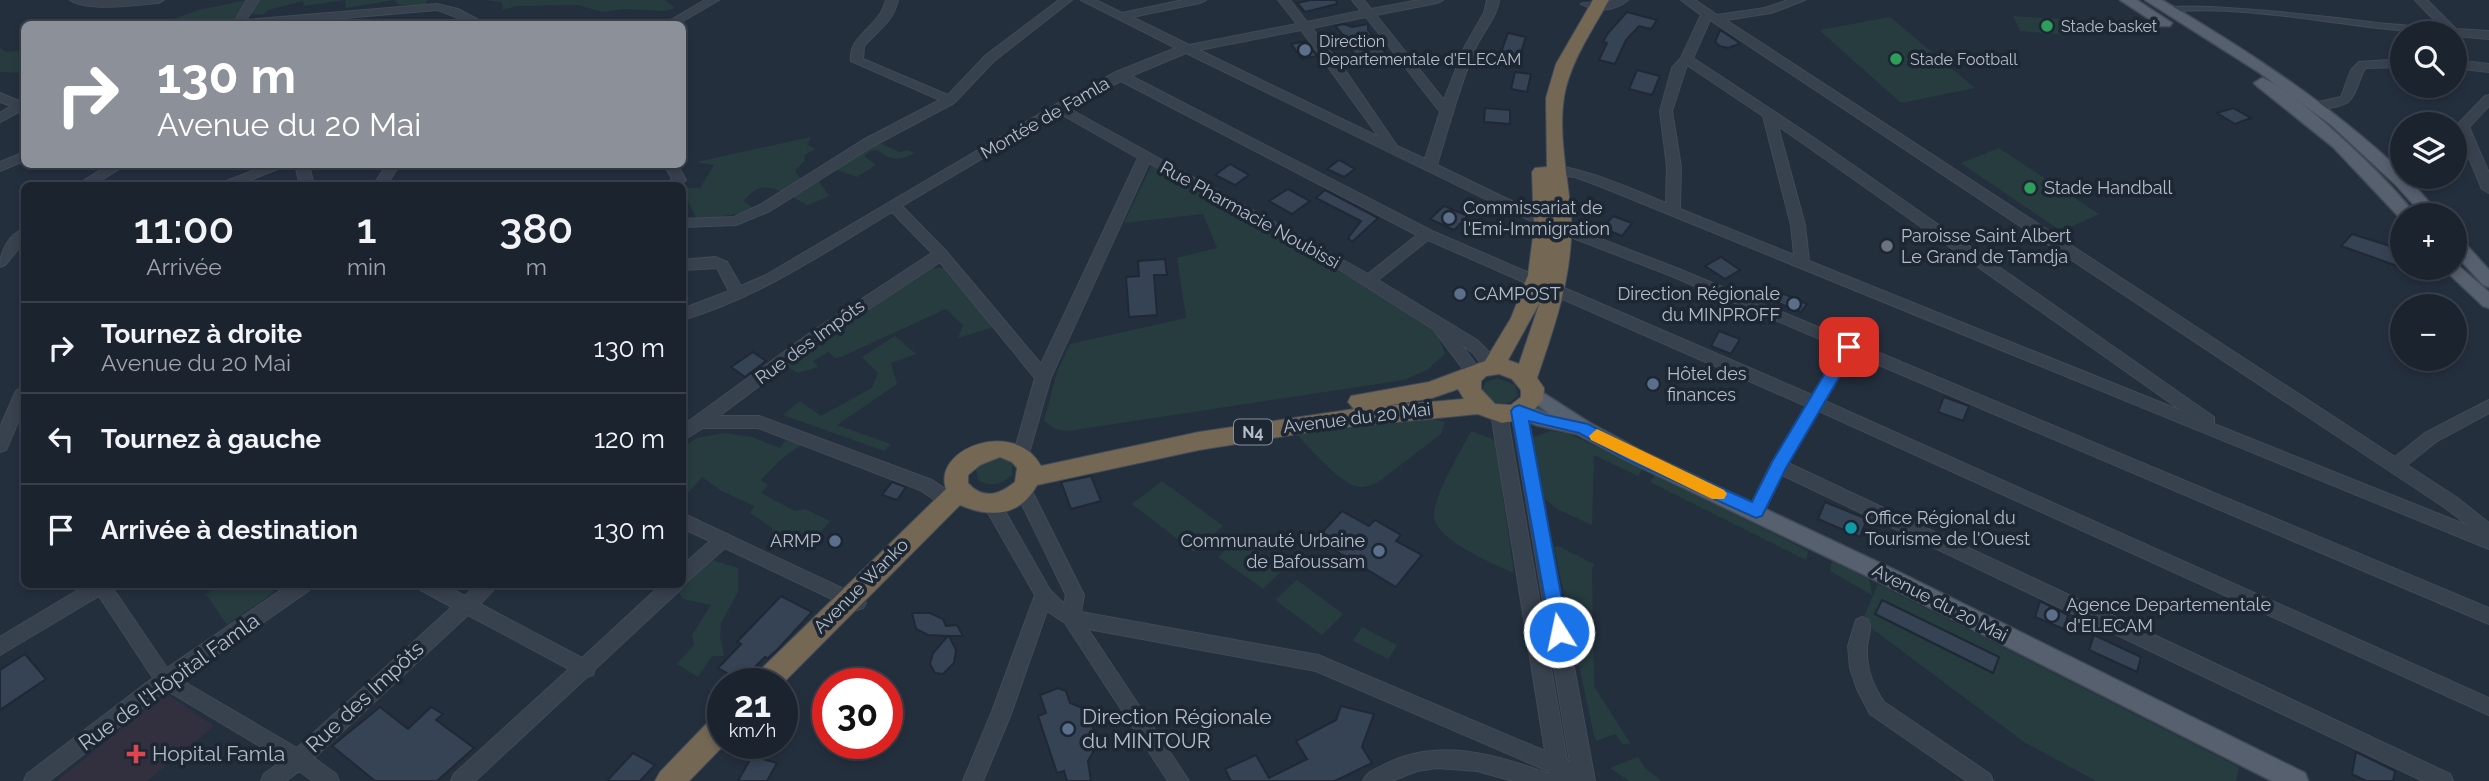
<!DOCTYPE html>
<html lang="fr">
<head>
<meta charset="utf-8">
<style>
	body { margin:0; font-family:Raleway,sans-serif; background:#242b36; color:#f1f3f6; height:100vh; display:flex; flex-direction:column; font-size:26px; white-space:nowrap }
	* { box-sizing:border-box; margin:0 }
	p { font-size:23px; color:#a0a4aa }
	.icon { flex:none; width:38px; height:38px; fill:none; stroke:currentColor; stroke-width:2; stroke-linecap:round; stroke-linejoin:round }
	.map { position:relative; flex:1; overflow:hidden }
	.panel { position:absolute; left:21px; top:182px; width:665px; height:406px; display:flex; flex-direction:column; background:#1b232e; border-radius:10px; box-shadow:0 4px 10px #0003,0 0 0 2px #39404a }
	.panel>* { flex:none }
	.banner { position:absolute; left:21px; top:21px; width:665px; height:147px; border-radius:10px; box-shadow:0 4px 10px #0003,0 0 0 2px #39404a; background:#8c9099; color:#fff; overflow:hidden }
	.tools { position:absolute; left:2390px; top:21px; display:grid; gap:14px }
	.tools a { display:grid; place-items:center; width:77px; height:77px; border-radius:50%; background:#1b232e; box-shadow:0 4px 10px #0003,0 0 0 2px #39404a; font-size:35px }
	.speed { position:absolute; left:707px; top:668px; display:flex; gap:14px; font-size:35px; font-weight:700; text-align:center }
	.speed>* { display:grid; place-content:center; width:91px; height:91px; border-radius:50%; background:#1b232e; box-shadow:0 4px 10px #0003,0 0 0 2px #39404a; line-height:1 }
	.speed small { font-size:18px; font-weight:400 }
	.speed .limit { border:10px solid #d22; background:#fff; color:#111 }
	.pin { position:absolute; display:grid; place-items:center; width:60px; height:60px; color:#fff; margin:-30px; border-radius:14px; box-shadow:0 4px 10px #0006 }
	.me { position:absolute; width:77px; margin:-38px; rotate:350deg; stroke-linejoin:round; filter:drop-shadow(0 0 5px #0008) }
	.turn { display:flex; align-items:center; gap:24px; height:147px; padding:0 21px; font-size:32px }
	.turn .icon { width:91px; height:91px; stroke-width:2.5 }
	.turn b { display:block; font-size:49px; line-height:60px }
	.eta { display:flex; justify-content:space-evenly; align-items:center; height:119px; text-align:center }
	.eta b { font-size:42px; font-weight:600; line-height:49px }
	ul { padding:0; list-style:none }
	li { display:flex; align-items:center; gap:21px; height:91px; padding:0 21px; border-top:2px solid #39404a }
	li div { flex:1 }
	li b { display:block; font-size:26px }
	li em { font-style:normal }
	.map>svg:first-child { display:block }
	.medical { fill:#32303f }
	.green { fill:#263c3f }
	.building { fill:#364354; stroke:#1f2835; stroke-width:2 }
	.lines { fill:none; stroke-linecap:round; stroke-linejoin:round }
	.minor-casing { stroke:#414a57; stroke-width:2 }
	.major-casing { stroke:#414a57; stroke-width:3 }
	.highway-casing { stroke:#434c59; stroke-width:2 }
	.minor { fill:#38414e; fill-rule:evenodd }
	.major { fill:#56606e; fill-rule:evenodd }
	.highway { fill:#746855; fill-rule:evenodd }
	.route { fill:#1a73e8; stroke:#114b97; stroke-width:2 }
	.slow { fill:#f59e0b }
	.leisure-dot { fill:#2e9e5b; stroke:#1d2633; stroke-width:2.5 }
	.service-dot { fill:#5c6f8a; stroke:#1d2633; stroke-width:2.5 }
	.worship-dot { fill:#6b7280; stroke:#1d2633; stroke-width:2.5 }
	.culture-dot { fill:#0f9aa8; stroke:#1d2633; stroke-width:2.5 }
	.health-dot { fill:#e0444e; stroke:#1d2633; stroke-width:2.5 }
	.labels { text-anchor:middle; stroke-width:7; stroke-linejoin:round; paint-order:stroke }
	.far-poi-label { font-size:16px; fill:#b4bcc9; stroke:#1d2633; text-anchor:start }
	.shield { fill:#1d2633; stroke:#878f9c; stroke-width:2 }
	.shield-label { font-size:16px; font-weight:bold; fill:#b4bcc9 }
	.street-label { font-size:18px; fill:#b4bcc9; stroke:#1d2633 }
	.poi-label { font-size:18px; fill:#b4bcc9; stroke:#1d2633; text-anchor:start }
	.near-street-label { font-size:21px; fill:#b4bcc9; stroke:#1d2633 }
	.near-poi-label { font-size:21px; fill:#b4bcc9; stroke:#1d2633; text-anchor:start }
</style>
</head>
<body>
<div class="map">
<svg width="2489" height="781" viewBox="0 0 2489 781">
	<rect width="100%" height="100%" fill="#242f3e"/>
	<!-- medical -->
	<path class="medical" d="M166 693 214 726 147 781H57Z"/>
	<!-- green -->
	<g class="green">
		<path d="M247 0H428L424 6 399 5 394 0 346 8 345 0 304 6 303 1 268 10 263 15 247 13 235 24H161L198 10Z"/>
		<path d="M483 0H665L675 8 665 11 624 9 602 12 579 5 516 6 503 10 502 2Z"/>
		<path d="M2013 16 2074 20 2082 36 2020 31Z"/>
		<path d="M1890 17 1975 88 1901 103 1819 30Z"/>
		<path d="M0 48 6 52 24 50V73L0 72Z"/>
		<path d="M811 137 807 145 816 149 804 155 805 160 795 171 801 179 785 193C767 185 757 184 744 201L756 211 697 220 682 188H700L714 165 696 162Z"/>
		<path d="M880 143 900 152 907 150 915 153C908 157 899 160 891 158 879 156 880 143 864 156L876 165 857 177 836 170 819 181 829 196 808 205 792 197 873 144Z"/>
		<path d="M1999 148 2099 214H2100L2061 231 1961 163Z"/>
		<path d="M1152 164 1434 325 1445 354 1427 370 1404 380 1068 431 1055 429 1044 421 1057 372 1070 344 1186 318 1177 258 1217 248 1203 214 1124 223Z"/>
		<path d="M932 268H944L997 326 958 338 963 325 946 309 841 357 835 358 829 352 813 361 818 367 798 373 788 367 873 305Z"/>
		<path d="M895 336 916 354 891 363 897 384 837 425 891 444 884 451 783 415 800 401 821 416 872 388 878 373 862 357Z"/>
		<path d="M1497 378 1515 385 1518 395C1508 409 1489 405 1482 390L1486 382Z"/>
		<path d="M1429 418 1445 422 1441 434 1377 483C1367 487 1360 489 1350 484 1336 477 1304 444 1294 430Z"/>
		<path d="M1471 431 1495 440 1514 573C1494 564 1434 540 1434 515 1434 495 1462 449 1471 431Z"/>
		<path d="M1551 431 1569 434 1643 468 1638 476 1594 455 1592 525 1557 509 1543 497 1531 438Z"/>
		<path d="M724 433 752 437 780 448 790 434 809 442C790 449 775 465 761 480L768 485 761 493 795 511 805 509 830 521 817 537 774 541 772 528 750 513 754 506 720 490 702 477 683 499V448L696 438Z"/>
		<path d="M989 457H1002L1012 464V475C1002 485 990 487 978 480L976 469Z"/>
		<path d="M1655 475 1808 551 1806 560 1650 482Z"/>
		<path d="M1162 481 1223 526 1194 552 1132 504Z"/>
		<path d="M1239 538 1283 570 1263 589 1218 557Z"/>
		<path d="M1558 546 1594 564 1592 568 1594 686 1630 743 1623 745 1615 734 1597 741 1594 736 1554 547Z"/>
		<path d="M706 558 738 568V592L721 623 720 636 724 656H712L698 677 677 664 694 645 692 635 711 605 683 599 677 589Z"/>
		<path d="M1832 561 1869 579 1872 595 1830 571Z"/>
		<path d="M1297 580 1343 614 1322 635 1275 600Z"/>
		<path d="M1878 584 2239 767 2236 781H2096L2024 742 1862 621Z"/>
		<path d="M220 585V584L274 585 273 593 227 625 206 594Z"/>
		<path d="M1362 627 1397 645 1388 659 1353 641Z"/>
		<path d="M1638 757 1646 769 1661 781H1629L1610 768Z"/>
	</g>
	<!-- building -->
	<g class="building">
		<path d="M1311 0H1336L1337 4 1305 12 1297 3Z"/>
		<path d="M1627 12 1657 20 1651 29 1639 26 1626 40 1615 64 1599 60 1607 43 1603 42 1608 33Z"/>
		<path d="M1344 24 1352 27 1368 24V30L1388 56 1360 61 1348 46 1352 45 1335 26Z"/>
		<path d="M1720 30 1737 41 1739 44 1728 48 1720 46 1715 42Z"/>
		<path d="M1508 33 1526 37 1516 67 1497 63Z"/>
		<path d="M1306 41 1317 56 1302 59 1291 44Z"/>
		<path d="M1637 70 1660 76 1652 95 1629 89Z"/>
		<path d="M1515 72 1531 74 1527 92 1511 89Z"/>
		<path d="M1485 108 1510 110V124L1484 122Z"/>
		<path d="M2233 108 2251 118 2235 124 2217 113Z"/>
		<path d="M1339 160 1355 169 1344 177 1327 169Z"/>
		<path d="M1230 164 1249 175 1235 185 1215 175Z"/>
		<path d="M1288 189 1310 201 1292 214 1269 201Z"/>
		<path d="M1325 190 1378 218 1352 242 1348 238 1361 221 1316 198Z"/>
		<path d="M1444 206 1468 216 1454 230 1430 219Z"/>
		<path d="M1613 216 1632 223 1622 236 1603 228Z"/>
		<path d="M2352 234 2403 250V268L2341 246Z"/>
		<path d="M1721 257 1740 270 1725 279 1705 266Z"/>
		<path d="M1165 259 1167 275H1154L1157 315 1129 317 1126 277 1139 276 1138 261Z"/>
		<path d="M1769 288 1794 298 1807 304 1801 312 1797 311 1765 297Z"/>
		<path d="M1719 331 1740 339 1731 354 1711 346Z"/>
		<path d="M753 352 766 361 745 377 731 367Z"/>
		<path d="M1944 397 1969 406 1963 421 1938 412Z"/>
		<path d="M1091 476 1101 501 1071 509 1061 482Z"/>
		<path d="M892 482 906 487 897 500 882 495Z"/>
		<path d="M1825 502 1867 519 1860 537 1818 519Z"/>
		<path d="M1342 511 1369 526 1375 520 1401 535 1396 541 1422 555 1396 587 1316 539Z"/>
		<path d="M781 596 812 612 777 650 768 658 765 657 741 681 718 668 741 644 737 642Z"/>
		<path d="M1882 600 1999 657 1993 673 1875 614Z"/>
		<path d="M2040 601 2068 615 2064 629 2035 617Z"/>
		<path d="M912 613H930L943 619 946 626 957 625 963 636H949L956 650 954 663 943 674 935 673 930 664 933 653 948 636 928 635 916 629Z"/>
		<path d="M2094 635 2141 657 2137 672 2089 650Z"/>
		<path d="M25 654 46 679 0 710V670Z"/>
		<path d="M1058 688 1066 691 1070 703 1085 709 1099 742 1088 761 1091 781H1067L1064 771 1057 773 1038 716 1046 713 1040 695Z"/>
		<path d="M1341 706 1374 714 1362 747 1372 763 1335 781H1231L1225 769 1256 755 1269 778 1307 759 1296 741 1336 720Z"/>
		<path d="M380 707 408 729 431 707 443 714 436 720 474 748 437 781H375L332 746Z"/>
		<path d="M2356 752 2395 771 2393 781H2366L2352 774Z"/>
		<path d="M633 753 655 765 640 781H607Z"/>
		<path d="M752 756 777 763 767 781H738Z"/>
	</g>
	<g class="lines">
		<defs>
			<g id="minor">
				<path d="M70 0H164L158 3C137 5 87 12 70 0Z"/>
				<path d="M247 0H259L246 20 437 4 458 9 486 24C468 25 454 15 437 10L275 24H233Z"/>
				<path d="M705 0H719L678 24H664Z"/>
				<path d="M886 0H898C893 22 878 30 864 46L863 59 948 95 986 55 1059 0H1072L994 61 954 103 873 146 770 211 736 225 682 227V219L734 217 760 205 863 140 940 100 851 61C848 35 880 27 886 0Z"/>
				<path d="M1081 0H1096L1122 13 1183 0H1206L1200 3 1132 17 1189 45 1297 24 1278 0H1290L1307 22 1361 11 1352 0H1364L1371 9 1419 0H1443L1437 3 1376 15 1444 100 1464 48 1484 13 1487 0H1499C1497 17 1482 33 1475 49 1459 87 1449 126 1437 165L1549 219 1679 269 2489 608V624L1853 354 1825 401 2489 698V715L1819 411 1788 463 2450 774 2453 781H2423L1782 475 1762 517H1750L1747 512 1772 462 1806 406 1428 240 1378 280 1477 340 1490 353 1499 366 1496 370H1486L1473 353 1461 344 1482 373 1479 377H1469L1433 329 1334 266 1149 163 1051 377 1027 460H1015L1013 456 1035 378 940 262 820 341 719 416H759L932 480 956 496 958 501 956 506H944L920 490 758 428H703L682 441V426L810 333 932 253 892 212C825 252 758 298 682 320V309L729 291 717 268 682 270V260L715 257 727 262 741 286 766 275 1055 105 1116 72 1176 48ZM1366 17 1440 112 1425 159 1397 146 1345 70 1312 28ZM1301 30 1379 137 1199 50ZM1186 53 1539 225 1669 275 1841 348 1812 395 1432 231 1131 76ZM1121 81 1417 235 1368 274 1068 108ZM1059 113 1138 158 1041 364 946 251 902 206Z"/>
				<path d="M1613 0H1628C1615 11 1596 13 1581 4 1590 0 1603 6 1613 0Z"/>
				<path d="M1681 0H1695L1717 15 1765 8 1788 0H1805L1771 13 1726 20 2395 457 2425 433 2489 400V413L2437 441 2407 465 2456 497 2489 523V549L1602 187 1575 177 1540 173 1538 170C1558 154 1643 194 1666 203L1667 167 1660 111 1672 68 1681 58 1701 15ZM1710 20 2444 507 2469 526 2214 424V417L1814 138 1693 58ZM1687 65 1763 116 1791 225 1794 255 1680 209 1681 167 1672 111ZM1778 126 1804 144 2182 411 1809 261 1805 225Z"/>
				<path d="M2415 0H2427L2456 29 2489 31V39L2455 36V33C2358 33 2263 3 2166 12L2160 9C2186 0 2340 18 2378 23 2399 25 2421 27 2442 28Z"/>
				<path d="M2403 59V67L2366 68 2363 72C2350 105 2353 104 2318 110L2312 106 2314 103 2341 97 2351 70 2359 62Z"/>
				<path d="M2455 60 2489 64V72L2455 68Z"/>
				<path d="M0 93 24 103V109L0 122V113L11 106 0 102Z"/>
				<path d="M2489 95V106L2469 127 2489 173V193L2482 189 2460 136H2455V127L2485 96Z"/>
				<path d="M24 152V161L0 171V162Z"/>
				<path d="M110 164H127L92 186H75Z"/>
				<path d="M270 164H290L235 186H214Z"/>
				<path d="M295 164H309L314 186H300Z"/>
				<path d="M387 164H400L386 186H373Z"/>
				<path d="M664 164H677L686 180C680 188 671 186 663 186L672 179Z"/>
				<path d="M582 182 591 183 592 186H576Z"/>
				<path d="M24 229V242L5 265 0 267C0 252 9 234 24 229Z"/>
				<path d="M24 385V408L6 450 0 452V427L16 391Z"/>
				<path d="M1519 405 1527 411 1595 781H1513L1477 771 1437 768 1417 771 1392 781H1363C1367 772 1375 769 1384 765 1437 737 1496 754 1549 774L1548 771 1316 671 1088 629 1189 781H1168L1065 623 1047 611 1011 714 983 781H963L991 714 1035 595 983 504 986 499H998L1050 590 1064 604 1066 595 1015 490 1017 485H1029L1084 595 1081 612 1318 655 1545 751 1491 413 1499 407 1507 413 1567 760 1570 762 1511 411Z"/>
				<path d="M682 513 863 598 866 603 863 608 857 610 851 608 725 548 684 584 681 589 595 669 593 675 587 677 475 781H451L454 774 569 669 468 615 314 758 336 774 339 781H313L299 771 286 781H261L264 774 283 760 166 690 49 781H24L27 774 153 678 99 596 0 655V637L88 584H113L112 587 167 668 290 584H314L311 589 181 680 297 748 452 607 419 589 416 584H442L465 596 477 584H499L480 604 582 658 662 584H682V566L710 541 682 528Z"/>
				<path d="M1862 617 1868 620C1873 628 1867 638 1867 648 1866 667 1873 686 1884 702L1990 774 1993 781H1967L1870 714 1857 689 1850 668 1848 646 1856 620Z"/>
			</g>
			<g id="major">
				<path d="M2120 0H2137L2172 23 2170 26H2160Z"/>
				<path d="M2145 0H2162C2248 51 2330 104 2403 173V177L2408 178 2440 215H2423L2396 185 2331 125 2260 73Z"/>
				<path d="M2262 78C2292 86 2398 188 2415 215H2403L2401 219 2333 147 2257 86 2254 83Z"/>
				<path d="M2455 238 2461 239 2489 270V287L2483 285 2455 254Z"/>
				<path d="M2455 263 2489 292V308L2483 306 2447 272 2444 268H2455Z"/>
				<path d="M1534 387 1590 423 1640 450 1895 570 2305 773 2308 781H2272L1879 582 1626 460 1577 434 1536 425 1514 415 1511 410 1514 405 1521 403 1549 414 1524 394 1527 389Z"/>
			</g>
			<g id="highway">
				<path d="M1593 0H1609C1592 31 1570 62 1564 97 1558 135 1568 177 1571 215 1574 272 1555 325 1537 378L1544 388 1543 400 1526 418 1517 420 1502 423 1478 414 1335 428 1199 450 1037 485C1020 517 990 518 960 505L782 684H750L754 676 946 489C932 448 1015 418 1041 466L1199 432 1354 409 1348 402 1351 396 1429 382 1485 361 1511 318 1528 275 1534 229 1532 172 1535 168 1547 167 1546 98 1556 64ZM1540 302 1519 364 1508 360ZM1499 374 1512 379 1521 390V397L1511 405 1495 404 1481 389V381L1486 376ZM1458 389 1464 399 1385 406 1432 398ZM1000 457 1012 462 1017 468 1015 482C999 495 983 500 968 483V475L980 465Z"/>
				<path d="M723 714 725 744 689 781H655L660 772 713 717Z"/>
			</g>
		</defs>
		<!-- minor casing -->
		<use href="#minor" class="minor-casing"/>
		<!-- major casing -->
		<use href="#major" class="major-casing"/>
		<!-- highway casing -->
		<use href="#highway" class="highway-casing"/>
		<!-- minor -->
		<use href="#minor" class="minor"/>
		<!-- major -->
		<use href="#major" class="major"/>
		<!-- highway -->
		<use href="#highway" class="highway"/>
	</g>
	<!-- route -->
	<path class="route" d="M1849 341 1857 347 1786 468 1762 516 1756 518 1628 460 1579 433 1529 421 1568 632 1565 638 1559 640 1552 638 1511 411 1514 407 1519 405 1546 415 1588 424 1639 451 1752 502 1772 462 1843 343Z"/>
	<!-- slow -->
	<path class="slow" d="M1597 429 1724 490 1727 494 1724 499H1712L1591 440 1589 436Z"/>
	<!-- markers -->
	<g class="leisure-dot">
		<circle cx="2047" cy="26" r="7"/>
		<circle cx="1896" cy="59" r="7"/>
		<circle cx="2030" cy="188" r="7"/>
	</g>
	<g class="service-dot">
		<circle cx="1305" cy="50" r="7"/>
		<circle cx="1449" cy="218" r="7"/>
		<circle cx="1460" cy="294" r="7"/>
		<circle cx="1794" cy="304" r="7"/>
		<circle cx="1653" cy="384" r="7"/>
		<circle cx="835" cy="541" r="7"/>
		<circle cx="1379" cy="551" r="7"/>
		<circle cx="2052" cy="615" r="7"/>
		<circle cx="1068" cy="729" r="7"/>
	</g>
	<circle class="worship-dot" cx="1887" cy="246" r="7"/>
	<circle class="culture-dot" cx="1851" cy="528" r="7"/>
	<path class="health-dot" d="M132.5 743.5h7v7h7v7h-7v7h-7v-7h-7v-7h7z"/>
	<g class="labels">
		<!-- far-poi labels -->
		<g class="far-poi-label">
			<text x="2061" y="32">Stade basket</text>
			<text x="1319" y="47">Direction<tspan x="1319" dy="18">Departementale d'ELECAM</tspan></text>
			<text x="1910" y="65">Stade Football</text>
		</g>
		<!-- shield labels -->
		<rect class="shield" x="1234" y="419.5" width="38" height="25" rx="5"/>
		<g class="shield-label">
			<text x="1253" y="438">N4</text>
		</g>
		<!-- street labels -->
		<g class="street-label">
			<text transform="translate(1045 118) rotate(-30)" y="6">Montée de Famla</text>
			<text transform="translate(1250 215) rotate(29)" y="6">Rue Pharmacie Noubissi</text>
			<text transform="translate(810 342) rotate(-36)" y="6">Rue des Impôts</text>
			<text transform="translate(1357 418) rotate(-7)" y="6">Avenue du 20 Mai</text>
			<text transform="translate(861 586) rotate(-45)" y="6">Avenue Wanko</text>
			<text transform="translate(1940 603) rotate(27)" y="6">Avenue du 20 Mai</text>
		</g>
		<!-- poi labels -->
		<g class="poi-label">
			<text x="2044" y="194">Stade Handball</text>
			<text x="1463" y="214">Commissariat de<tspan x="1463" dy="21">l'Emi-Immigration</tspan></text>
			<text x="1901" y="242">Paroisse Saint Albert<tspan x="1901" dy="21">Le Grand de Tamdja</tspan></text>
			<text x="1474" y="300">CAMPOST</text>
			<text x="1780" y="300" text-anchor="end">Direction Régionale<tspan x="1780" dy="21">du MINPROFF</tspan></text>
			<text x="1667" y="380">Hôtel des<tspan x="1667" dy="21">finances</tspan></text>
			<text x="1865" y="524">Office Régional du<tspan x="1865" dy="21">Tourisme de l'Ouest</tspan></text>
			<text x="821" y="547" text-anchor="end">ARMP</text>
			<text x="1365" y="547" text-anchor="end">Communauté Urbaine<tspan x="1365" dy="21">de Bafoussam</tspan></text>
			<text x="2066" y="611">Agence Departementale<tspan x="2066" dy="21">d'ELECAM</tspan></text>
		</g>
		<!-- near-street labels -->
		<g class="near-street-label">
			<text transform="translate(169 682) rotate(-36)" y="7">Rue de l'Hôpital Famla</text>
			<text transform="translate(365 697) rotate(-43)" y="7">Rue des Impôts</text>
		</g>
		<!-- near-poi labels -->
		<g class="near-poi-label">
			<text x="1082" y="724">Direction Régionale<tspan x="1082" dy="24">du MINTOUR</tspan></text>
			<text x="152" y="761">Hopital Famla</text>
		</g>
	</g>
</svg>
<div class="tools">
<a><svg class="icon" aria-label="search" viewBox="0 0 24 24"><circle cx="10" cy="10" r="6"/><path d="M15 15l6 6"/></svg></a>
<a><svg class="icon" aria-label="layers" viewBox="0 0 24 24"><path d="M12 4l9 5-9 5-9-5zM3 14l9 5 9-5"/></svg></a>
<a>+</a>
<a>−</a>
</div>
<div class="speed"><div>21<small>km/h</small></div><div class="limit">30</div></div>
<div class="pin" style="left:1849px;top:347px;background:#d93025"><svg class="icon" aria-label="arrive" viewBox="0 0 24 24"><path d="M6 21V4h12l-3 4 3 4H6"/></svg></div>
<svg class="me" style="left:1559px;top:632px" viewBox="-20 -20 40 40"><circle r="17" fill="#1a73e8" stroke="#fff" stroke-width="3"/><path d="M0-11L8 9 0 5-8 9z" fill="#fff"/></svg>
<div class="banner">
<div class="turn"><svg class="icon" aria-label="right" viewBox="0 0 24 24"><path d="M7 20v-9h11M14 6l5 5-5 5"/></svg><div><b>130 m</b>Avenue du 20 Mai</div></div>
</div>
<section class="panel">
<div class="eta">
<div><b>11:00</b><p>Arrivée</p></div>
<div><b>1</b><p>min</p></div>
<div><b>380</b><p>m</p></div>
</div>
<ul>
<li><svg class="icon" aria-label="right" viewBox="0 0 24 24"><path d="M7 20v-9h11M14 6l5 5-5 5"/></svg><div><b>Tournez à droite</b><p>Avenue du 20 Mai</p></div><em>130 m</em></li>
<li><svg class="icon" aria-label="left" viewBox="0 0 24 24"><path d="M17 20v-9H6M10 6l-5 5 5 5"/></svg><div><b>Tournez à gauche</b></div><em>120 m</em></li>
<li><svg class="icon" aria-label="arrive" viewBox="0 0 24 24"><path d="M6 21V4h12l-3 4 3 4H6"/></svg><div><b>Arrivée à destination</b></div><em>130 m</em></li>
</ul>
</section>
</div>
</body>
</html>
